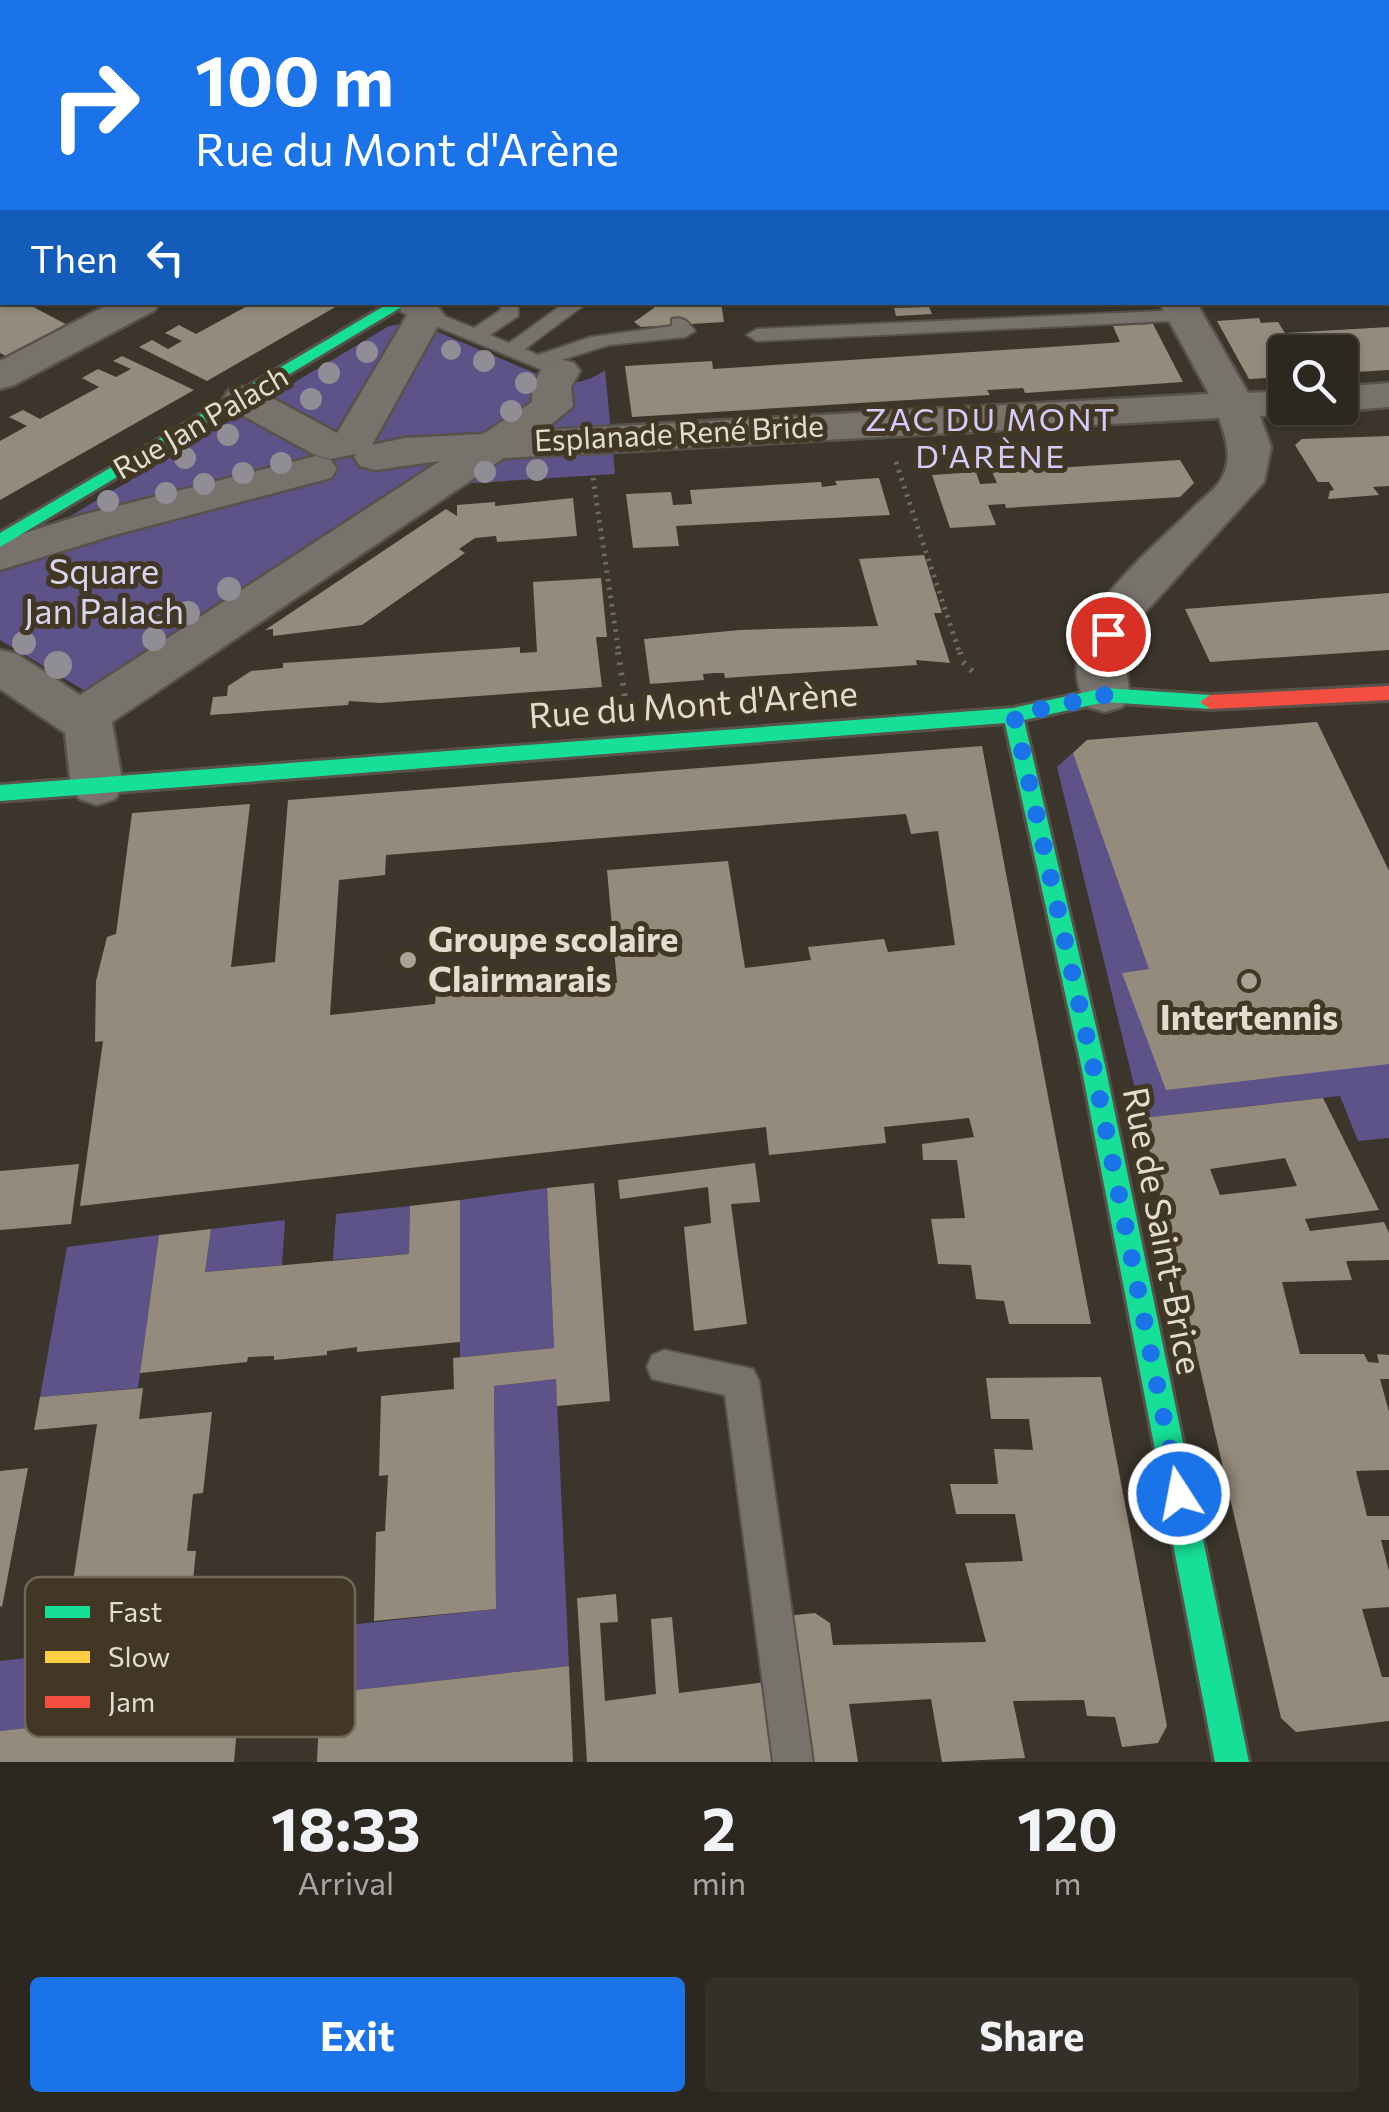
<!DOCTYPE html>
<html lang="en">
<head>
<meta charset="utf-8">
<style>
	body { margin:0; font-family:Commissioner,sans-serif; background:#343029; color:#f1f3f6; height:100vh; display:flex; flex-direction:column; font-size:38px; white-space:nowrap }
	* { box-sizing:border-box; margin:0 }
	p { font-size:32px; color:#a6a6a5 }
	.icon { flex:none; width:55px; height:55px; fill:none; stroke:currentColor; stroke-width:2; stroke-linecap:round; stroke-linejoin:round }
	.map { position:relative; height:1762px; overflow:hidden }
	.panel { display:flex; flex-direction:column; background:#2c2820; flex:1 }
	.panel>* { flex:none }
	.top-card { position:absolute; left:0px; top:0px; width:1390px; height:305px; box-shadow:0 2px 8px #0004,0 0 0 2px #48443e; background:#1a73e8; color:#fff; overflow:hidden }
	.controls { position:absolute; left:1268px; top:335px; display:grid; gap:20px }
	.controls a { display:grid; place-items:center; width:90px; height:90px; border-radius:10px; background:#2c2820; box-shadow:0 2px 8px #0004,0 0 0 2px #48443e; font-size:50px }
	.pin { position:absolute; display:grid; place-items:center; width:85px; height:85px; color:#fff; margin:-42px; border:5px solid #fff; border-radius:50%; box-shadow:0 2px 10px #0007 }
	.me { position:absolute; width:110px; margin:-55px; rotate:349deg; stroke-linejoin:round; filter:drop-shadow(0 0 8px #0008) }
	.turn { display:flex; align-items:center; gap:35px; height:210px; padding:0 30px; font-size:45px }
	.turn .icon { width:130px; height:130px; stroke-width:2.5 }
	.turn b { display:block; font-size:70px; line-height:85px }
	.then { display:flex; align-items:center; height:95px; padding:0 30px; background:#0003; gap:20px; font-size:38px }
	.eta { display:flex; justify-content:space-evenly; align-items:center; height:170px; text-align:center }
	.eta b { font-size:60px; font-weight:700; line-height:70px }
	.button { display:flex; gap:20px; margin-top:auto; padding:20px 30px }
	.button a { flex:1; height:115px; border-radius:10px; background:#1a73e8; color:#fff; font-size:40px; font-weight:700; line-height:115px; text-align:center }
	.button a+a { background:#343029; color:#f1f3f6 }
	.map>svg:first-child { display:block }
	.green { fill:#5d5388 }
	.building { fill:#958b7c; fill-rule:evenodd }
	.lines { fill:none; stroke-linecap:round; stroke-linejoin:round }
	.lane-casing { stroke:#58524a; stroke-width:4 }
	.street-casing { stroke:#58524a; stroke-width:5 }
	.fast-casing { stroke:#58524a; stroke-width:6 }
	.slow-casing { stroke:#58524a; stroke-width:6 }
	.jam-casing { stroke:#58524a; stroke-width:6 }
	.path-far1 { stroke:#716c66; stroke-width:5; stroke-dasharray:2.5 6; stroke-linecap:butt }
	.path { stroke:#716c66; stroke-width:6; stroke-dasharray:2.5 8; stroke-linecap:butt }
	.lane { fill:#77726b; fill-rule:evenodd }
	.street { fill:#77726b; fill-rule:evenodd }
	.fast { fill:#16e098; fill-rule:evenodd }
	.slow { fill:#ffcf43; fill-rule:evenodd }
	.jam { fill:#f24e42; fill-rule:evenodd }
	.tree { fill:#918d95 }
	.route { stroke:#1a73e8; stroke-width:18; stroke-dasharray:0 32.4 }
	.poi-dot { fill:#a8a297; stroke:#423624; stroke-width:4 }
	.labels { text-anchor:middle; stroke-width:10; stroke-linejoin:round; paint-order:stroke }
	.far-street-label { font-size:30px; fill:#e3dcd1; stroke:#423624 }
	.far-neighbourhood-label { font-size:32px; letter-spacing:2.5px; fill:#d1ccf8; stroke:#423624 }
	.park-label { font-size:35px; fill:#d7d5ec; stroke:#423624 }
	.street-label { font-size:35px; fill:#e3dcd1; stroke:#423624 }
	.poi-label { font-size:35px; font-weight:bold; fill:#e3dcd1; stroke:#423624; text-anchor:start }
	.key { fill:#423624; stroke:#726858; stroke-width:2.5 }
	.key-label { font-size:28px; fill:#e3dcd1 }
</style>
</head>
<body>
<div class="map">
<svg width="1389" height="1762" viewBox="0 0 1389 1762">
	<rect width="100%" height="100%" fill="#3b352b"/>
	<!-- green -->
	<g class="green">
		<path d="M414 322 556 382C575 384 588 382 605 370L615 474 427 486 95 697 0 640V558L389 326Z"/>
		<path d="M1317 722 1389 871V1138L1358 1141 1340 1096 1142 1118 1057 767 1087 740Z"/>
		<path d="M547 1188 554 1348 460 1357V1200Z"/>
		<path d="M410 1206 409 1254 333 1260 336 1214Z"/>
		<path d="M285 1220 282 1265 205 1272 211 1229Z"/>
		<path d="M159 1235 138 1388 40 1397 67 1247Z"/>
		<path d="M556 1379 569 1666 320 1694 323 1645 338 1643 340 1626 496 1609 494 1386Z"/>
		<path d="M226 1636V1652L243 1651 239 1704 0 1731V1661Z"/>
	</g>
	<!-- building -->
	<g class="building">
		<path d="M0 302H24L75 329 14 360 0 353Z"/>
		<path d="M244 302H344L207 381 139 347 152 340 168 349 182 341 165 333 179 325 196 334 249 305Z"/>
		<path d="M654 302H721L724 322 641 327 634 322 654 308Z"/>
		<path d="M929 307 932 314 896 316 894 308Z"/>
		<path d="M1259 318 1261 323 1278 322 1285 333 1389 327V370L1340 373V352H1285V377L1249 379 1217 321Z"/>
		<path d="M1153 324 1183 382 1025 393 1023 388 987 390 990 395 632 417 625 366 712 361 713 369 1110 343 1120 342 1113 326Z"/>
		<path d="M122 356 194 390 0 500V441L27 426 9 417 23 410 40 419 99 387 82 378 98 369 116 377 131 369 113 361Z"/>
		<path d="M1389 436V486L1373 487 1379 495 1328 499 1330 491 1334 490 1329 482H1318L1295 445 1302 439Z"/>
		<path d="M1180 460 1194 483 1180 497 1006 508 1005 504 988 505 996 525 950 528 932 475 976 472 980 484 997 483 992 472Z"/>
		<path d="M879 478 890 515 676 526 679 546 633 548 626 494 671 492 673 505 692 504 690 490 821 482 822 487 837 485 835 481Z"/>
		<path d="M573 498 577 536 497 542 496 536 475 538 459 549 465 553 362 625 273 636V629L265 630 446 509 457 516V505L495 502V506Z"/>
		<path d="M924 555 942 613H934L950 663 916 660 917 665 725 678 724 673H714L703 674 704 680 650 684 644 639 740 630 878 626 859 559Z"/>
		<path d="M601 578 607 637H596L602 687 380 703 349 701 348 705 210 715 213 697 227 696 228 686 251 671 283 668V663L520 647V653L537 652 533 582Z"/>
		<path d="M1389 593V650L1210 662 1185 609Z"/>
		<path d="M1317 722 1389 871V1064L1166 1090 1122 973 1149 969 1073 753 1087 740Z"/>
		<path d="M982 746 1091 1324H1009L1004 1301 976 1299 971 1265 938 1264 931 1219 965 1218 957 1160H923L922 1144 974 1137 969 1118 884 1127 886 1143 769 1155 766 1127 80 1206 103 1041 95 1042 96 981 107 937 116 934 132 813 250 804 231 967 275 962 288 800ZM906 814 911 834 938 831 955 945 888 952 884 939 808 947 811 960 745 968 728 861 607 870 617 983 531 993 530 982 511 979 456 985 436 993 435 1004 330 1015 339 880 385 875 386 855Z"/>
		<path d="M1323 1098 1379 1210 1305 1219 1310 1231 1384 1222 1389 1233V1260L1346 1261 1352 1280 1282 1282 1300 1354H1364L1368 1362 1379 1363 1377 1354 1389 1355V1379H1380L1389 1412V1470L1356 1471 1367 1516H1389V1540H1381L1389 1571V1607L1362 1609 1382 1677H1389V1721L1296 1732 1281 1718 1142 1118ZM1285 1158 1297 1186 1220 1195 1210 1169Z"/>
		<path d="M755 1163 760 1202 731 1204 747 1324 694 1331 684 1227 711 1223 708 1187 620 1199 618 1180Z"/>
		<path d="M79 1164 71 1224 0 1230V1171Z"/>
		<path d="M594 1183 610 1401 557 1406 556 1379 494 1386 496 1609 374 1621 376 1532 385 1531 388 1475 379 1476 381 1396 454 1389 453 1358 554 1348 547 1188Z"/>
		<path d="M460 1200V1342L357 1352V1347L327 1351V1355L274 1360V1356L248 1357 247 1362 140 1373 159 1235 211 1229 205 1272 409 1254 410 1206Z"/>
		<path d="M1101 1377 1167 1726 1158 1743 1122 1747 1115 1717 1087 1716 1084 1700 1013 1701 1025 1758 942 1762 931 1699 849 1704 858 1762H805L786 1616 815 1613 830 1623 833 1645 986 1642 965 1563 1023 1561 1015 1514H956L950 1484H998L994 1449 1033 1450 1029 1419H991L986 1378Z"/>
		<path d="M143 1388 139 1419 212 1412 203 1493 193 1494 190 1523 187 1551H196L187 1640 62 1654 97 1424 34 1430 40 1397Z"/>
		<path d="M28 1468 2 1607 0 1606V1471Z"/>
		<path d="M616 1594 618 1622 600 1623 605 1701 656 1694 651 1619 672 1617 679 1693 765 1682 774 1762H587L577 1598Z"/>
		<path d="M569 1666 573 1762H317L320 1694Z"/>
		<path d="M239 1704 234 1762H0V1731Z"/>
	</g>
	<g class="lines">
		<defs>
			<g id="lane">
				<path d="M2 52V62L0 63V53Z"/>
				<path d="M2 153V163L0 164V154Z"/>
				<path d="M409 302 474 328 501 310 500 302H518V316L490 335 509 343 566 302H588L525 349 538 355 591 337 672 326V319C684 316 688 322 695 331L685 337 609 345 555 362 570 371 560 377 401 312V304Z"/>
				<path d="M1184 310 1193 316 1191 320 757 341 747 335 757 329Z"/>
				<path d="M664 1350 753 1369 759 1381 813 1762H773L725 1395 652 1379 647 1367 652 1355Z"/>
			</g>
			<g id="street">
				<path d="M846 0H885L886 2H848Z"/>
				<path d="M1069 0H1101L1102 2H1071Z"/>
				<rect x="1388" y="149" width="1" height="21"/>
				<path d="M2 247V269L0 270V248Z"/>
				<path d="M113 302H160L155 310 14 385 0 389V361Z"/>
				<path d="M1159 302H1196L1248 393 1285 391V408H1302L1285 415 1260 416 1271 447 1264 482 1137 621 1123 653 1130 695 1122 707 1105 712 1088 707C1042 632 1148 554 1195 506 1203 498 1217 488 1222 478 1233 458 1226 438 1219 418L504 458 112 722 123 786 115 799 97 805 79 799 71 786 65 733 0 689V650L17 654 80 695 440 461 375 470 360 466 354 457 356 454 330 459 315 455 229 408 223 399 229 390 243 387 257 390 337 433 412 307 425 304 438 307 444 315 372 445 405 438 483 434 532 402C531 385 537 376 546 363L560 359 574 363 580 371 571 387 573 406 545 430 1209 394Z"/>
				<path d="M1389 383V407L1340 411 1326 408H1340V387Z"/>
				<path d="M316 456 331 460 337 469 331 478 114 535 0 570V541L82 515Z"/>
			</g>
			<g id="fast">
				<rect x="1388" y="174" width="1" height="8"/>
				<path d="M391 302H410L0 547V533Z"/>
				<path d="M1105 688 1210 695 1220 702 1210 709 1105 702 1024 720 1105 1065 1249 1762H1215L1081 1065 1005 723 0 801V785L1013 708Z"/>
			</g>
			<path id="slow" d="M19 0H38L40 2H21Z"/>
			<path id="jam" d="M1389 686V700L1210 709 1200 702 1210 695Z"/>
		</defs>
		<!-- lane casing -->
		<use href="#lane" class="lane-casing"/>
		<!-- street casing -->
		<use href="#street" class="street-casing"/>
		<!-- fast casing -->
		<use href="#fast" class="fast-casing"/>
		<!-- slow casing -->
		<use href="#slow" class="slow-casing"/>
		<!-- jam casing -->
		<use href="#jam" class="jam-casing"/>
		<!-- path-far1 -->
		<g class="path-far1">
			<path d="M896 462 960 654"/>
			<path d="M593 478 619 654"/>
		</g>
		<!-- path -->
		<g class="path">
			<path d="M618 652 625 698"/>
			<path d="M960 652 963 662 975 674"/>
		</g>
		<!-- lane -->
		<use href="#lane" class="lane"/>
		<!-- street -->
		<use href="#street" class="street"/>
		<!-- fast -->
		<use href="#fast" class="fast"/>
		<!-- slow -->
		<use href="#slow" class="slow"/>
		<!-- jam -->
		<use href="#jam" class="jam"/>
	</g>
	<!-- trees -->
	<g class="tree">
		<circle cx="451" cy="350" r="10"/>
		<circle cx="367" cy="352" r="11"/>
		<circle cx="484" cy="361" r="11"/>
		<circle cx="329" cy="373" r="11"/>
		<circle cx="526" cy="383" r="11"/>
		<circle cx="311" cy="399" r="11"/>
		<circle cx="511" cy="411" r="11"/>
		<circle cx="228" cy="435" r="11"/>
		<circle cx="185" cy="458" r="11"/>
		<circle cx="281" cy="463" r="11"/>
		<circle cx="537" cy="470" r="11"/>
		<circle cx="485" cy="472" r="11"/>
		<circle cx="243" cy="473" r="11"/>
		<circle cx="204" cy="484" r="11"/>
		<circle cx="166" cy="493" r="11"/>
		<circle cx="108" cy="501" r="11"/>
		<circle cx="229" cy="589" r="12"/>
		<circle cx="188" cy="613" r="12"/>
		<circle cx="154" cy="639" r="12"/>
		<circle cx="24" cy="643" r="12"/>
		<circle cx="58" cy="665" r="14"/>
	</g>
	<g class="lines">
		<!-- route -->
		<path class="route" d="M1108 634 1098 653 1105 695 1014 715 1093 1065 1179 1494"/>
	</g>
	<!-- markers -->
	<g class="poi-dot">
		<circle cx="408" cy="960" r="10"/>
		<circle cx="1249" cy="981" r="10"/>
	</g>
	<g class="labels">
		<!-- far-street labels -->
		<g class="far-street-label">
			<text transform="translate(201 423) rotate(-30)" y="10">Rue Jan Palach</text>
			<text transform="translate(679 434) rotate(-3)" y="10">Esplanade René Bride</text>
		</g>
		<!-- far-neighbourhood labels -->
		<g class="far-neighbourhood-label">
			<text x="991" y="431">ZAC DU MONT<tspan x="991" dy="37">D'ARÈNE</tspan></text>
		</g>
		<!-- park labels -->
		<g class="park-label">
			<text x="104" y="584">Square<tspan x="104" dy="40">Jan Palach</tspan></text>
		</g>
		<!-- street labels -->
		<g class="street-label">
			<text transform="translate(693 705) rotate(-4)" y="12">Rue du Mont d'Arène</text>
			<text transform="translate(1162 1231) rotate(79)" y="12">Rue de Saint-Brice</text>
		</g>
		<!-- poi labels -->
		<g class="poi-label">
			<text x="428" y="952">Groupe scolaire<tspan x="428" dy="40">Clairmarais</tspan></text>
			<text x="1249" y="1030" text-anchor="middle">Intertennis</text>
		</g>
	</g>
	<!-- legend -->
	<rect x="25" y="1577" width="330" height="160" rx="15" class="key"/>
	<rect x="45" y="1606" width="45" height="12" fill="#16e098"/>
	<rect x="45" y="1651" width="45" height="12" fill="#ffcf43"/>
	<rect x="45" y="1696" width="45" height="12" fill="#f24e42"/>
	<g class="key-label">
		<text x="108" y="1622">Fast</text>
		<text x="108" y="1667">Slow</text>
		<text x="108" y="1712">Jam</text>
	</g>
</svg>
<div class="controls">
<a><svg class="icon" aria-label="search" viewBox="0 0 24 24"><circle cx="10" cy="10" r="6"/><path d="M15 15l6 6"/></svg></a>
</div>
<div class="pin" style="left:1108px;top:634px;background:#d93025"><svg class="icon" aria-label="arrive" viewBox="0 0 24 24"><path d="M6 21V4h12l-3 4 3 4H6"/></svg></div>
<svg class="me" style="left:1179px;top:1494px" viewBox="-20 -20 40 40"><circle r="17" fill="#1a73e8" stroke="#fff" stroke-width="3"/><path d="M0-11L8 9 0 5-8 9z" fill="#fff"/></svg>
<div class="top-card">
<div class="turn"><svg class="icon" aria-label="right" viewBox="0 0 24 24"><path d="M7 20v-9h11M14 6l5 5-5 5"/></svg><div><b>100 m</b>Rue du Mont d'Arène</div></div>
<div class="then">Then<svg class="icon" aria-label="left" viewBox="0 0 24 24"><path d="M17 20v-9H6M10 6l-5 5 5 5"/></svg></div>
</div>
</div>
<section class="panel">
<div class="eta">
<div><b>18:33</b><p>Arrival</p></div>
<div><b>2</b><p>min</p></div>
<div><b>120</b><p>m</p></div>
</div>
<div class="button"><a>Exit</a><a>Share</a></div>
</section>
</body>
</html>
